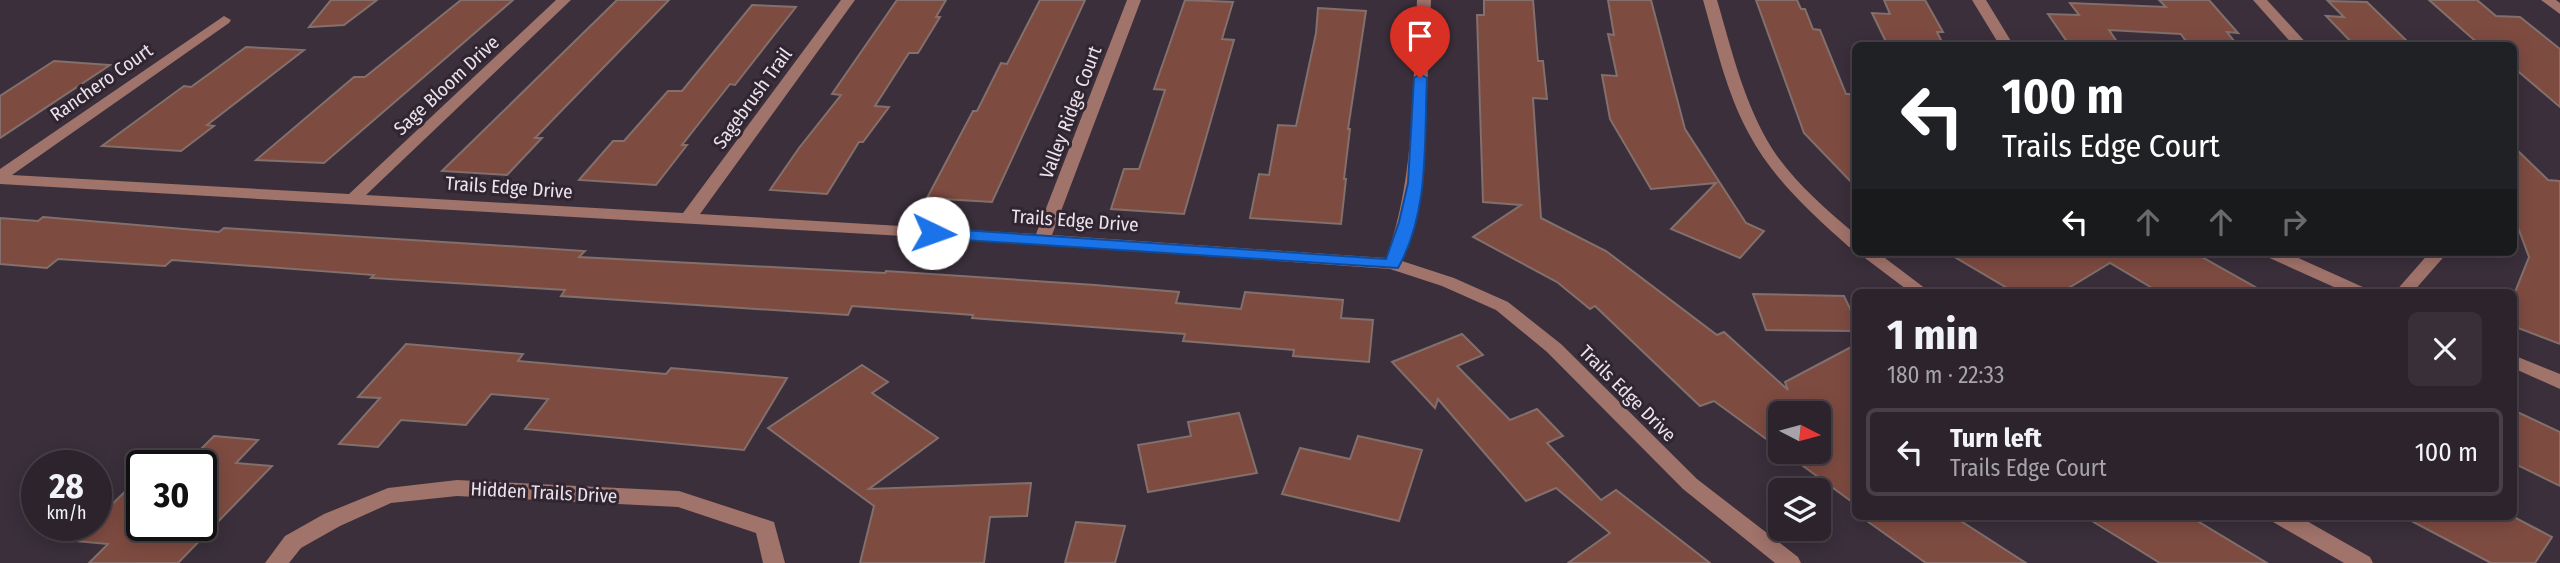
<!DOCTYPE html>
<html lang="en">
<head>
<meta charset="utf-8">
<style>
	body { margin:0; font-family:"Fira Sans Condensed",sans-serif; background:#382f38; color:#f1f3f6; height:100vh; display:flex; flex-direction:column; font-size:26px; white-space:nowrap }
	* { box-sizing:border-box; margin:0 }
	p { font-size:23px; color:#a6a4a9 }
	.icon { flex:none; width:38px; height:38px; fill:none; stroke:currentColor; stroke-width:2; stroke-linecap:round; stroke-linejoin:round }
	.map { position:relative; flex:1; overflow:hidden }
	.details { position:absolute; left:1852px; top:289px; width:665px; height:231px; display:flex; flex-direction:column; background:#2c232c; border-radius:10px; box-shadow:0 4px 18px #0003,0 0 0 2px #484048 }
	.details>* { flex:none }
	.top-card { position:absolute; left:1852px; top:42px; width:665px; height:214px; border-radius:10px; box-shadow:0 4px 18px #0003,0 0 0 2px #484048; background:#202124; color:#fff; overflow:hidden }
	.needle { width:46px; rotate:96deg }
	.controls { position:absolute; left:1768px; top:401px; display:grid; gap:14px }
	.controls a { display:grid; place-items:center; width:63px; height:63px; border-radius:10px; background:#2c232c; box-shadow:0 4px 18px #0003,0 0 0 2px #484048; font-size:35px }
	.speed { position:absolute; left:21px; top:450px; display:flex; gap:14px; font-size:35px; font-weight:700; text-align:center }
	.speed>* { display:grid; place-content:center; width:91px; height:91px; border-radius:50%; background:#2c232c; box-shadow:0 4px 18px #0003,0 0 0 2px #484048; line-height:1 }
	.speed small { font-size:18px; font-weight:400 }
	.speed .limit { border:4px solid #111; border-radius:10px; background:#fff; color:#111 }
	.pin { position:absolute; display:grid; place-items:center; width:60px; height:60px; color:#fff; margin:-72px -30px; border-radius:50% 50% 50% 0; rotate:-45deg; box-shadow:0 0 7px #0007 }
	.pin .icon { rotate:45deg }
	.me { position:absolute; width:77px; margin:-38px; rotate:93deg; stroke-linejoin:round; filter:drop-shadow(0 0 5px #0008) }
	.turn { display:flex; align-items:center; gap:24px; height:147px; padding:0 35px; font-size:32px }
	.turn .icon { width:91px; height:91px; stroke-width:2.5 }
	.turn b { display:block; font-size:49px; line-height:60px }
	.lanes { display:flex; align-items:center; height:66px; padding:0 35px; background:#0003; justify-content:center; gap:35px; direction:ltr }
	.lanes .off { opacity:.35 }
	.round { display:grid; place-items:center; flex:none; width:74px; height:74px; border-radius:10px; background:#382f38 }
	.overview { display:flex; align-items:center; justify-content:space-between; height:119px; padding:0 35px }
	h1 { font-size:42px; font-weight:700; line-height:52px }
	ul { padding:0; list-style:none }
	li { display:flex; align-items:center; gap:21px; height:88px; margin:0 14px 10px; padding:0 21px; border:4px solid #484048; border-radius:10px }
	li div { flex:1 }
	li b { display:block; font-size:26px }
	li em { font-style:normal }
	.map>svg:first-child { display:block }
	.building { fill:#7e4b41; stroke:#836f6b; stroke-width:2 }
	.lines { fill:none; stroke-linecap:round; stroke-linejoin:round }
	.minor { fill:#a0736b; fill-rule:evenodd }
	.route { fill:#1a73e8; stroke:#114b97; stroke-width:2 }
	.labels { text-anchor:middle; stroke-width:6; stroke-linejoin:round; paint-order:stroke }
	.street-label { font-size:19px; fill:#ebe3eb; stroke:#302530 }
</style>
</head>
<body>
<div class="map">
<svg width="2560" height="563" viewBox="0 0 2560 563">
	<rect width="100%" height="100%" fill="#3a2f3b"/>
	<!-- building -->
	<g class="building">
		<path d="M331 0H377L344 25 309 27Z"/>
		<path d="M461 0H513L324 163 256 160 354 77H365Z"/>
		<path d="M617 0H669L535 138H542L507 175 442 171Z"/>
		<path d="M897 0H946L936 17H940L918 53H909L875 106 889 107 863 142H859L827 194 770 190 799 148 841 95 832 94Z"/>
		<path d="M1040 0H1085L992 202 927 198 973 111H977L1001 63 1007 64Z"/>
		<path d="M1185 0 1233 2 1222 39 1234 40 1184 214 1111 209 1124 169H1139L1165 90 1154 89Z"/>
		<path d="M1484 0H1533L1538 61H1543L1547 99 1533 98 1541 218 1606 251 1717 335 1724 332 1788 390 1785 382 1855 345V504L1784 452H1818V413H1780V449L1714 401 1700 406 1595 306 1590 309 1557 282 1473 237 1521 205 1483 202 1477 15H1484Z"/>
		<path d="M1608 0H1651L1685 129 1746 223 1764 231 1740 258 1671 229 1716 183 1651 189 1610 119 1602 75 1617 76 1608 34 1614 35Z"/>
		<path d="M1756 0H1797L1801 9H1805L1813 29 1820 30 1846 94H1850L1855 104V186L1804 133Z"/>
		<path d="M1884 0H1925L1943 32H1937L1944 46H1888L1872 13 1890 14Z"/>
		<path d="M2159 0H2209L2238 33 2227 32 2238 46H2189L2181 34 2109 30 2120 46H2070L2048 14 2079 15 2070 3 2166 7Z"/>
		<path d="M2429 0H2477L2496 16 2520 17 2560 49V107L2513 67V46H2481Z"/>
		<path d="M2328 1 2367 2 2412 46H2355L2326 16 2344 17Z"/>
		<path d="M752 5 796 7 735 85 730 84 682 145H687L656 185 579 180 613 141H624L668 91H682Z"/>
		<path d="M1318 8 1366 11 1348 129H1350L1344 179H1346L1341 224 1250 218 1259 174 1269 175 1278 125 1296 126 1316 33Z"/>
		<path d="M246 47 304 50 207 125 214 126 181 151 102 146 184 86 191 87Z"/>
		<path d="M54 61 110 65 0 138V96Z"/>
		<path d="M2513 146 2548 180 2560 181V344L2513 326V297L2529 257 2513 214Z"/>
		<path d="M43 217 219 232 224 228 585 251 579 257 885 273 886 271 1095 285 1179 292 1176 303 1241 309 1245 292 1343 300 1341 318 1373 320 1369 362 1293 356 1294 350 1183 341 1185 334 972 318 973 315 852 306 848 315 561 296 565 290 371 278 374 275 172 260 165 266 58 259 47 268 0 264V218L38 221Z"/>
		<path d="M1946 252H2193L2264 292H2159L2110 263 2062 292H2014Z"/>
		<path d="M1753 294 1844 296 1855 319V331L1766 330Z"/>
		<path d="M1462 334 1483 355 1457 366 1510 420 1537 409 1563 436 1547 443 1601 500 1616 490 1710 563H1568L1610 533 1556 488 1526 501 1438 399 1435 408 1392 362Z"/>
		<path d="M406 344 523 354 518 361 666 374 671 368 787 378 744 450 525 429 548 399 491 394 466 425 401 420 378 447 339 444 380 398 358 397Z"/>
		<path d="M862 365 888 382 872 393 938 438 869 489 1031 483 1027 516 990 517 984 563H860L874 506 768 428Z"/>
		<path d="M2513 410 2560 432V486L2513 463Z"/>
		<path d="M1239 413 1257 473 1148 492 1138 445 1191 436 1188 422Z"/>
		<path d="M214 436 258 440 236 463 272 466 178 563H89L108 544 75 541 91 525H96V520L142 475V525H201V449Z"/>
		<path d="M1358 436 1422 450 1399 521 1282 494 1300 448 1350 459Z"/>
		<path d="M1860 516H1953L2026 563H1926Z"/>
		<path d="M2084 516H2189L2267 563H2160Z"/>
		<path d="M2402 516H2512L2552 537 2535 563H2491Z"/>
		<path d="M1076 522 1125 526 1115 563H1065Z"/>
	</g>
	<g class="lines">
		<!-- minor -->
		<g class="minor">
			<path d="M556 0H571L366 195 683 213 841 0H855L700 214 1036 234 1127 0H1141L1052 235 1386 258C1416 176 1412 87 1417 0H1431L1423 182 1415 222 1402 261 1454 278 1508 302 1561 344 1697 479 1798 557 1801 563H1775L1683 489 1547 352 1496 310 1442 286 1390 269 1042 244 0 184V169L224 16 231 20 229 23 12 175 349 194Z"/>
			<path d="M1703 0H1717C1732 51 1744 104 1773 150 1795 183 1826 209 1855 234V248L1849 247C1811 213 1773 179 1749 134 1726 92 1716 45 1703 0Z"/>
			<path d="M1972 0H1986L2014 46H2000Z"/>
			<path d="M2253 0H2267L2309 46H2294Z"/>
			<path d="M2541 0H2556L2560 3V14Z"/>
			<path d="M1857 252H1877L1930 292H1910Z"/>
			<path d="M2262 252H2285L2365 288 2368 292H2345L2265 256Z"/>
			<path d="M2430 252H2448L2413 292H2395Z"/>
			<path d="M2513 355 2560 374V389L2513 368Z"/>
			<path d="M457 480 679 491 774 522 785 563H763L756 533 678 507 457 496 391 503 340 526 301 548 289 563H265L285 536 324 514 388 488Z"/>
			<path d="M2270 516H2298L2370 557 2373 563H2344L2273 522Z"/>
		</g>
	</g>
	<!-- route -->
	<path class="route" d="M1420 74 1427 78C1424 140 1430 212 1398 268L933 238 925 233 933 228 1386 259 1399 222 1408 183 1414 78Z"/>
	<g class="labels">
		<!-- street labels -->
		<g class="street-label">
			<text transform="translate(101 82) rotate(-35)" y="7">Ranchero Court</text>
			<text transform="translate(446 85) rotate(-43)" y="7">Sage Bloom Drive</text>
			<text transform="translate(752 98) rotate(-54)" y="7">Sagebrush Trail</text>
			<text transform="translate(1070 112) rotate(-69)" y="7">Valley Ridge Court</text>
			<text transform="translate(509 187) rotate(4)" y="7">Trails Edge Drive</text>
			<text transform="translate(1075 220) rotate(4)" y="7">Trails Edge Drive</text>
			<text transform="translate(1628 393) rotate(45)" y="7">Trails Edge Drive</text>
			<text transform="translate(544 492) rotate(3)" y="7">Hidden Trails Drive</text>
		</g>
	</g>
</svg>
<div class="controls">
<a><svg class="needle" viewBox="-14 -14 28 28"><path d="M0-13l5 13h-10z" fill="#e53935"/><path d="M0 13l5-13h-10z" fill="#a6a4a9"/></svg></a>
<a><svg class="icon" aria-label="layers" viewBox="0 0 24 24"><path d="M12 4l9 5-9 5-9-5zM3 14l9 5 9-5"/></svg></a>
</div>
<div class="speed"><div>28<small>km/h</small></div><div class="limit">30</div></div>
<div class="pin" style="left:1420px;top:78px;background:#d93025"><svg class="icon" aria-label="arrive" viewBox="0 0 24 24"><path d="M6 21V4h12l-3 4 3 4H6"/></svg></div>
<svg class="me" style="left:933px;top:233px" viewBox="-20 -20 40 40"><circle r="19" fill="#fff"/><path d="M0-13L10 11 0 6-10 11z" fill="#1a73e8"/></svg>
<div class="top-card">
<div class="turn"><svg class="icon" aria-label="left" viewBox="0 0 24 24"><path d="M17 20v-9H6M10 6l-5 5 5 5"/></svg><div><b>100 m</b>Trails Edge Court</div></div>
<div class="lanes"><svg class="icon" aria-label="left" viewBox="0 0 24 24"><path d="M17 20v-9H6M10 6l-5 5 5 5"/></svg><svg class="icon off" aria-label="ahead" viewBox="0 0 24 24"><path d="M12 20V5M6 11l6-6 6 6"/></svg><svg class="icon off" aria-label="ahead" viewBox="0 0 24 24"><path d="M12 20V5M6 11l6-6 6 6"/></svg><svg class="icon off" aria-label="right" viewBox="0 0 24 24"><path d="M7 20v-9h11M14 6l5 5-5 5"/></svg></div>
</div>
<section class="details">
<div class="overview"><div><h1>1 min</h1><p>180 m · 22:33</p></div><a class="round"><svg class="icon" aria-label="close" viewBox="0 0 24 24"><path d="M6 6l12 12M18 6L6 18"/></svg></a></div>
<ul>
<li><svg class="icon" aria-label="left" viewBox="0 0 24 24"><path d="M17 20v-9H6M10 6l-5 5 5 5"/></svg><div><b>Turn left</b><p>Trails Edge Court</p></div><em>100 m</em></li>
</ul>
</section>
</div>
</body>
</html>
